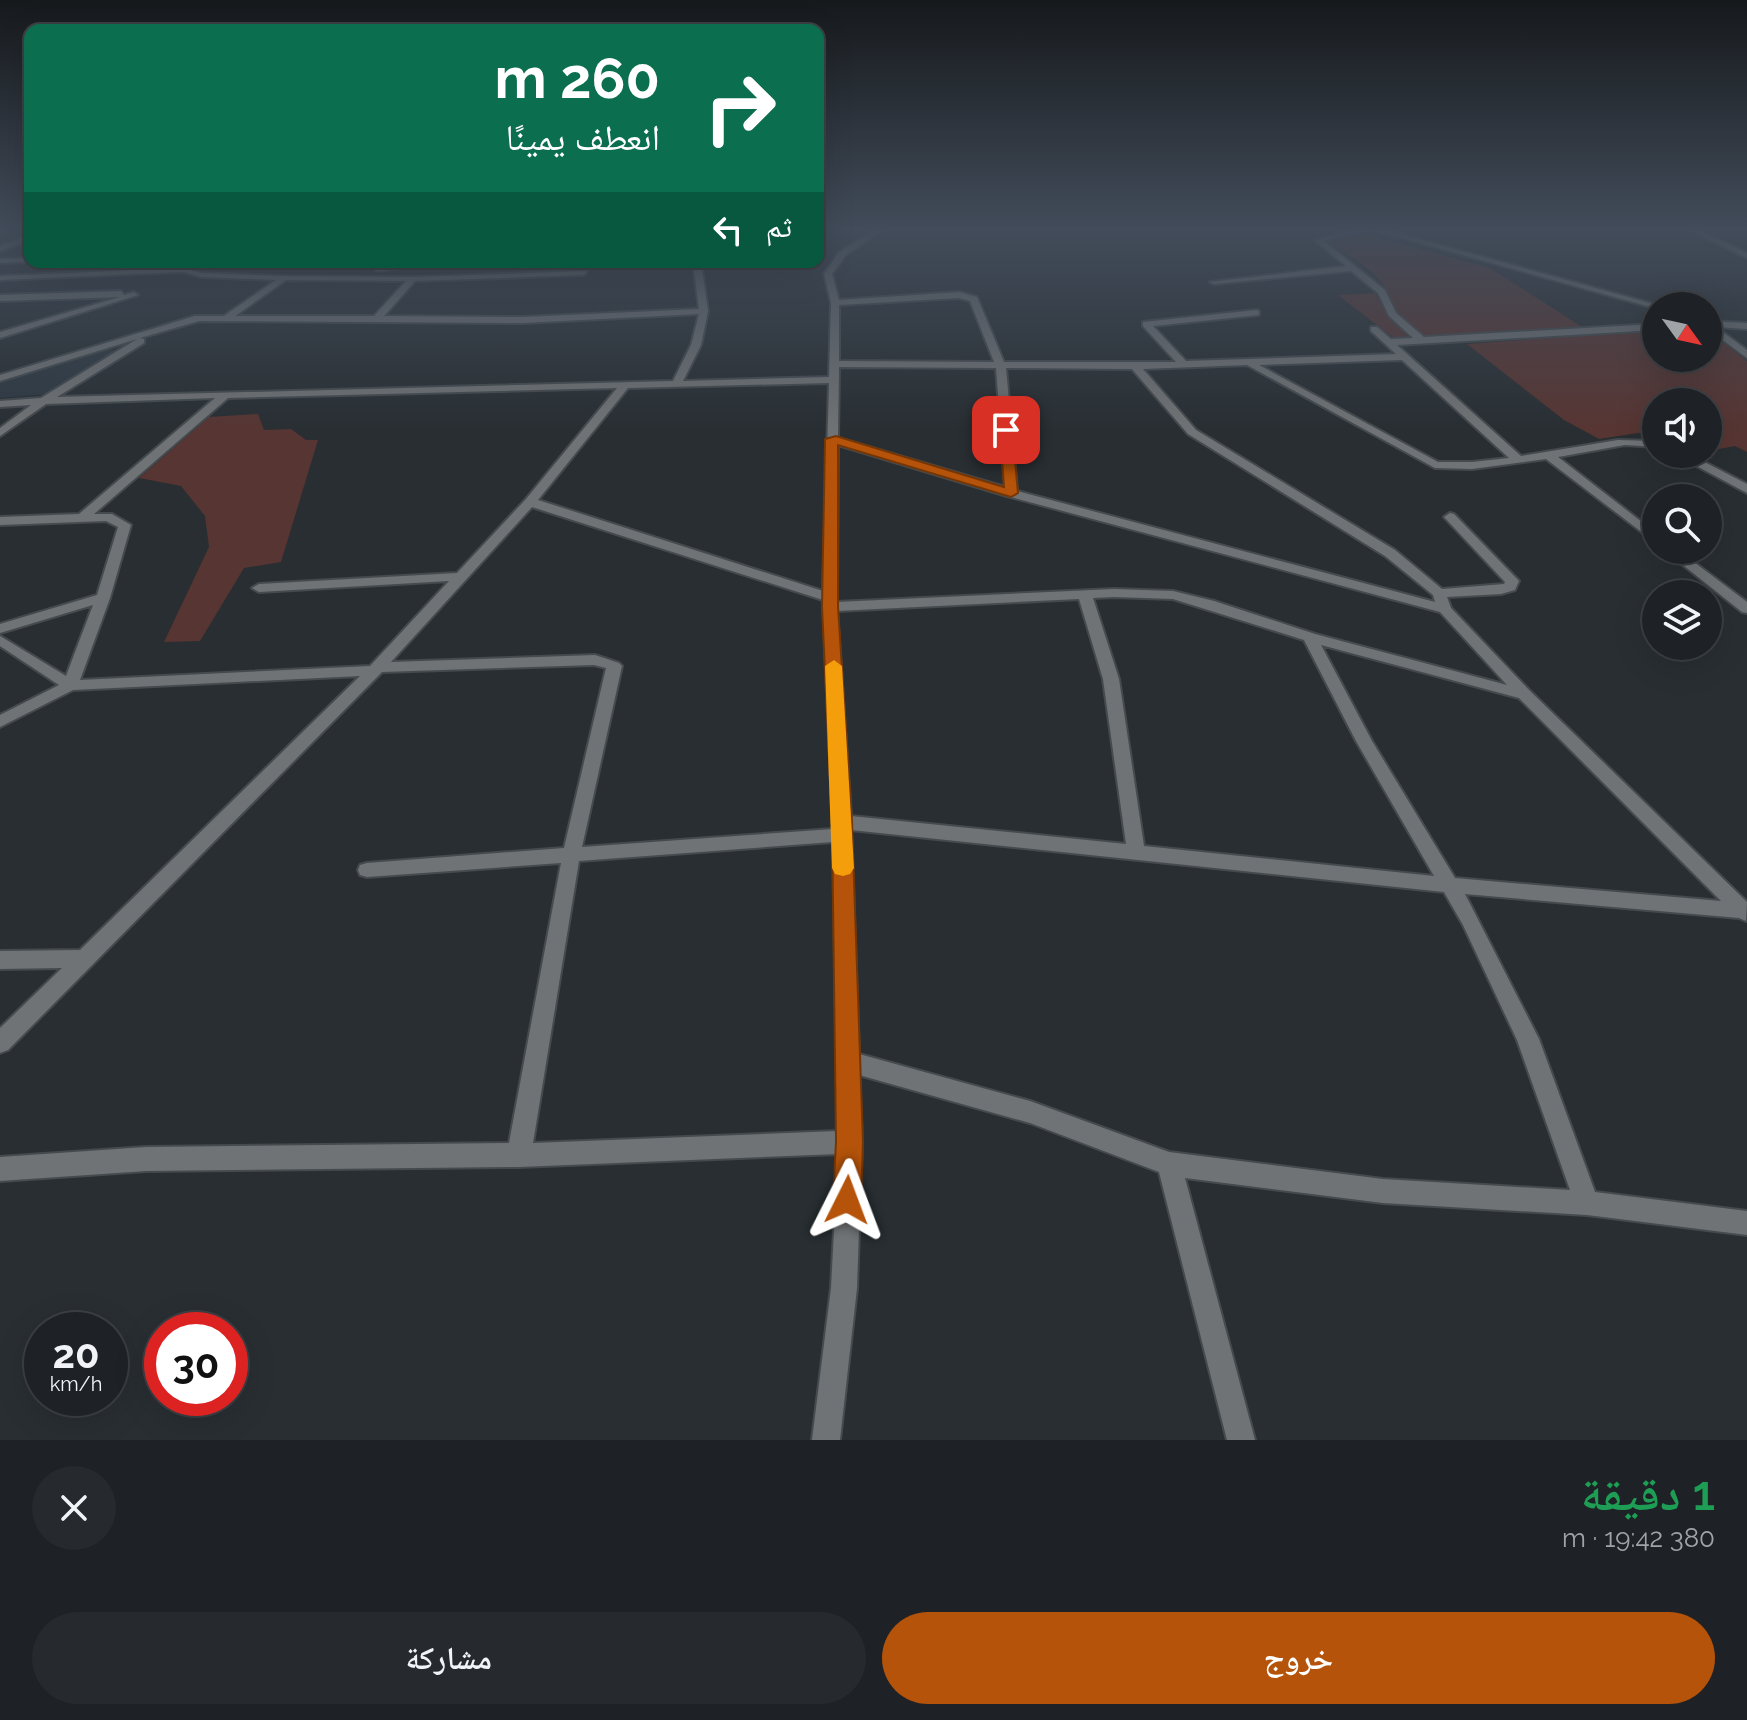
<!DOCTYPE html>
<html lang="ar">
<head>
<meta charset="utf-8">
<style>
	body { margin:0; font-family:Raleway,"Noto Naskh Arabic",sans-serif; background:#262a2e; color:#f1f3f6; direction:rtl; height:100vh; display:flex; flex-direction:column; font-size:30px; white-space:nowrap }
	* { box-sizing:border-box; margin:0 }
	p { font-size:26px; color:#a1a4a7 }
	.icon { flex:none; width:44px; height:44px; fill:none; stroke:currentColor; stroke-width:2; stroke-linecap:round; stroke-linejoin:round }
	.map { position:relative; height:1440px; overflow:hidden; direction:ltr }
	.details { display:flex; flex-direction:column; background:#1e2226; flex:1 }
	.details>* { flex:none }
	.hud { position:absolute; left:24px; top:24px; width:800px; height:244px; border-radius:16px; box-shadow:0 8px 32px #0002,0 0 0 2px #3c3f43; direction:rtl; background:#0b6e4f; color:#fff; overflow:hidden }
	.needle { width:52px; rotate:123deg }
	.tools { position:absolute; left:1642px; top:292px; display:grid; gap:16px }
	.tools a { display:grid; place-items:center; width:80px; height:80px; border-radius:50%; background:#1e2226; box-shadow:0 8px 32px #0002,0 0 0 2px #3c3f43; font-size:40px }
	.speed { position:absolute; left:24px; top:1312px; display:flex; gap:16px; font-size:40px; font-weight:700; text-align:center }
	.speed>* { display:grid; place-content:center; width:104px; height:104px; border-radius:50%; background:#1e2226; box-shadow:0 8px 32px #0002,0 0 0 2px #3c3f43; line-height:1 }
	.speed small { font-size:20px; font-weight:400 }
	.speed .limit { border:12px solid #d22; background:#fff; color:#111 }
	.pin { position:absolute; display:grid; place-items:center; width:68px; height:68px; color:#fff; margin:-34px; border-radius:16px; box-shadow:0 4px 12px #0006 }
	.me { position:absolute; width:88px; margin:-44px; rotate:3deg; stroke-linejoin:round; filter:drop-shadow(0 0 6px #0008) }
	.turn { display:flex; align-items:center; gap:28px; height:168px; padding:0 32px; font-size:36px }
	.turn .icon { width:104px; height:104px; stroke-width:2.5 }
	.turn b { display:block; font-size:56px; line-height:68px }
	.then { display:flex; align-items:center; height:76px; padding:0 32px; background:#0003; gap:16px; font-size:30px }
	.round { display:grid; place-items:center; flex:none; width:84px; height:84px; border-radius:42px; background:#262a2e }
	.summary { display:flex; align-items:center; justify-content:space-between; height:136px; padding:0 32px }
	h1 { font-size:48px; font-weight:600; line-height:60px; color:#1e9e55 }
	.primary-button { display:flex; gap:16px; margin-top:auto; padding:16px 32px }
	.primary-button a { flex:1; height:92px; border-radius:48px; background:#b45309; color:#fff; font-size:32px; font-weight:600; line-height:92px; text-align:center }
	.primary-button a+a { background:#262a2e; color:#f1f3f6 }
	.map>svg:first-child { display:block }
	.built { fill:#2d3841 }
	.green { fill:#573532 }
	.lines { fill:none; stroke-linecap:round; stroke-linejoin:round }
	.minor-casing { stroke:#444a4e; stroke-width:4 }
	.minor { fill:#707375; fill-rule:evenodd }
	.route { fill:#b45309; stroke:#753606; stroke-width:2 }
	.slow { fill:#f59e0b }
</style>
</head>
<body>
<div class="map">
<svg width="1747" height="1440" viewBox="0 0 1747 1440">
	<rect width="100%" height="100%" fill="#282e32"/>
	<!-- built -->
	<path class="built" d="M100 350H118L47 394 0 398V382Z"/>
	<!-- green -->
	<g class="green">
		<path d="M1365 234 1490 268 1582 327 1422 336 1392 310C1390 275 1352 259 1326 241Z"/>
		<path d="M1375 293 1386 313 1408 337 1395 339 1338 295Z"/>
		<path d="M1656 330V358H1708V331L1747 361V452L1735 446 1708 451V402H1656V434L1651 431 1599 439 1564 420 1467 344Z"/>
		<path d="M258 414 264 430 291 429 306 440H318L281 562 244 568 200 641 164 642 209 547 205 516 181 486 139 478 209 417Z"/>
	</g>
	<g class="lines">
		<defs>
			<g id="minor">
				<path d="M874 230H883L845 256 832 274 839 300 959 292 977 297 1004 362H1176L1143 326V322L1256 310 1259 311V315L1153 326 1186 361 1396 354 1371 331V327H1377L1391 339 1413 338 1389 316 1378 293 1351 271 1214 284 1210 282 1346 266 1314 240 1355 230H1371L1324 241 1385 290 1396 313 1424 337 1656 324V330L1397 345 1521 456 1618 440 1656 441V447L1625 445 1558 457 1656 533V543L1546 459 1472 469 1435 468 1247 365 1143 369 1196 430 1395 550 1442 589 1504 584 1505 582 1444 517 1450 513 1454 514 1519 581 1515 590 1501 594 1447 597 1451 608 1529 690 1747 902 1746 921 1739 918 1465 894 1539 1039 1595 1192 1747 1211V1235L1587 1215 1383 1203 1185 1178 1255 1440H1227L1159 1172 1030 1123 859 1075 862 1142 857 1288 840 1440H812L831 1288 838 1154 519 1167 146 1171 0 1181V1157L146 1147 509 1143 561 863 367 877 360 875 358 870 360 865 367 863 564 848 606 668 594 665 382 672 8 1050 0 1053V1028L62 968 0 969V951L80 950 360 676 73 690 0 727V715L59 685 0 646V636L66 676 93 605 0 633V624L97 595 118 527 106 521 0 525V517L79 514 215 398 46 404 0 436V428L31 405 0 407V401L41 398 137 339 0 381V375L195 316H224L276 280 201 277 183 272 0 280V276L183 268 201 273 284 276 413 277 587 271 584 275 415 281 384 316 523 317 699 309 693 262H701L708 311 701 345 683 381 829 377 831 303 824 274 839 252ZM286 280 406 281 374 316H235ZM959 298 970 301 994 362 839 361V305ZM699 314 691 345 673 381 57 397 144 343V339L140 338 199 321 523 323ZM1402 360 1509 458 1472 462H1438L1259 365ZM839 367 996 368 1005 487 838 438ZM1006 368 1132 369 1188 434 1385 556 1433 595 1435 602 1017 491ZM829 383 823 591 538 500 628 388ZM617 388 526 499 457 573 259 584 252 588 259 592 449 581 370 666 80 680 110 598 131 525 112 514H94L228 398ZM838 445 1007 496 1440 612 1507 685 1315 634 1214 601 1173 591 1114 589 837 602ZM532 507 823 600 833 829 582 847 622 666 619 663 595 655 391 662ZM1114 597 1173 599 1304 640 1356 741 1434 876 1144 846 1119 679 1093 598ZM1079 599 1103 679 1126 844 851 816 837 611ZM1321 645 1519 698 1721 901 1455 878 1372 741ZM851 830 1444 892 1463 925 1517 1040 1570 1190 1383 1179 1169 1152 1030 1101 859 1054ZM833 842 838 1131 533 1143 579 861Z"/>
				<path d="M1373 230H1386L1661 306 1654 308Z"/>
				<path d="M1689 230H1699L1747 253V258Z"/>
				<path d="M30 235V240L0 251V246Z"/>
				<path d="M30 258V262L0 263V259Z"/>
				<path d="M257 262H267L258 267 254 265Z"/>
				<path d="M419 262H444L378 271 374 269Z"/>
				<path d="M121 291 124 295 134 292 138 295 0 338V332L120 297 0 301V295Z"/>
				<path d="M1708 321 1747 323V329L1716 327 1747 350V358L1708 329Z"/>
				<path d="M1674 454H1689L1747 484V493Z"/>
				<path d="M1664 550H1678L1747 602V613L1742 612Z"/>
			</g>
		</defs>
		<!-- minor casing -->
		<use href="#minor" class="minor-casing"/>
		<!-- minor -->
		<use href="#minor" class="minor"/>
	</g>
	<!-- sky -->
	<linearGradient id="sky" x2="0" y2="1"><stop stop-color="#16191c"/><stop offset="0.53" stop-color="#424c5a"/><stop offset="1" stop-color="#424c5a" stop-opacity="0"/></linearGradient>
	<rect width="1747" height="432" fill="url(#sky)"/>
	<!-- route -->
	<path class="route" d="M1006 426 1012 430 1018 493 1011 497 838 445V607L852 822 863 1142 861 1200 857 1210 847 1214 837 1210 833 1200 836 1142 832 822 822 607 825 439 836 436 1004 487 1000 430Z"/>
	<!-- slow -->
	<path class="slow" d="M834 660 842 666 854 868 850 874 843 876 835 874 832 868 825 666Z"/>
</svg>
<div class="tools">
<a><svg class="needle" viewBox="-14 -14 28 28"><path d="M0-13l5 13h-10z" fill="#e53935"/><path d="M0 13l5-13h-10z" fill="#a1a4a7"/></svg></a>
<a><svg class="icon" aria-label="sound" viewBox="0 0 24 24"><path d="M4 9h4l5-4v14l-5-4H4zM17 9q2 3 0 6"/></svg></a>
<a><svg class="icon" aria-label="search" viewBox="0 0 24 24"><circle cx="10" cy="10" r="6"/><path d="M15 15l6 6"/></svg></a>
<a><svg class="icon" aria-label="layers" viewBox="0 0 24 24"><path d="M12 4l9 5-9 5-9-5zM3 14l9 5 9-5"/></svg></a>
</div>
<div class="speed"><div>20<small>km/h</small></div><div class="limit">30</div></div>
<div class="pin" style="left:1006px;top:430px;background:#d93025"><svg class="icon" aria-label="arrive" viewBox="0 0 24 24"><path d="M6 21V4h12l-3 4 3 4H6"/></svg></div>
<svg class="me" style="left:847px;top:1200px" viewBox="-20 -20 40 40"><path d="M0-17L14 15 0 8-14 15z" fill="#b45309" stroke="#fff" stroke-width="4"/></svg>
<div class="hud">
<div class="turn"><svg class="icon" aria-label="right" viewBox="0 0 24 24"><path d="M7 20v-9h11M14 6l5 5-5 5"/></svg><div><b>260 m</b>انعطف يمينًا</div></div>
<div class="then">ثم<svg class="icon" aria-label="left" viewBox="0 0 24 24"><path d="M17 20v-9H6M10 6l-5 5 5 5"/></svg></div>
</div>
</div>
<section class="details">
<div class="summary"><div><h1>1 دقيقة</h1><p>380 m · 19:42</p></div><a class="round"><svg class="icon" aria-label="close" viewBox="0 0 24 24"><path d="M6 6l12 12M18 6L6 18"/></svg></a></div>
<div class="primary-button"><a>خروج</a><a>مشاركة</a></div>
</section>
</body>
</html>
